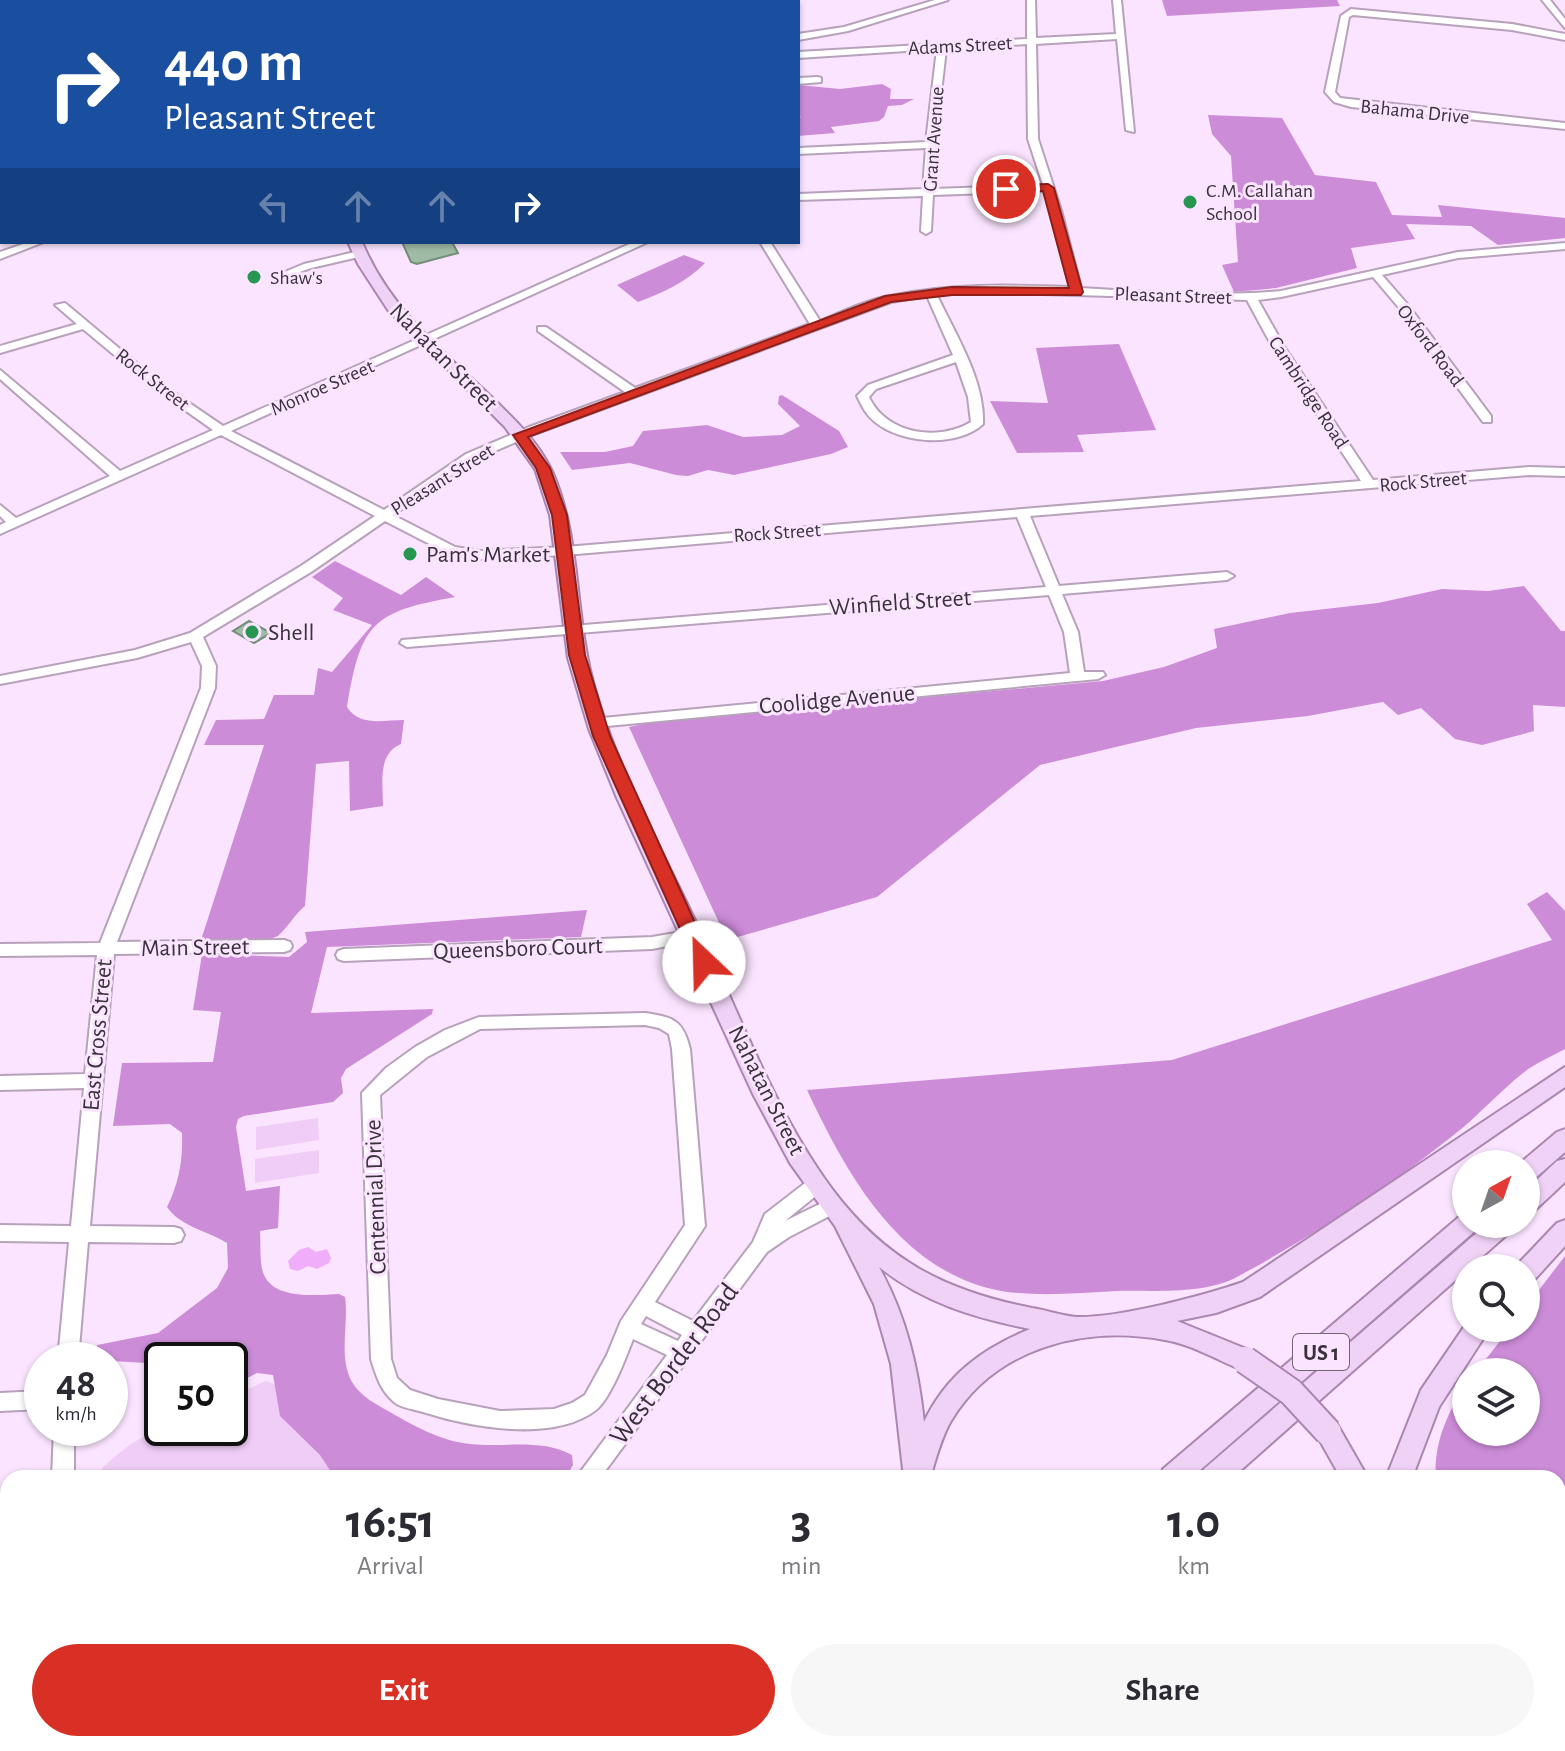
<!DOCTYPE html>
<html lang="en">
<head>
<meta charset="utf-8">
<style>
	body { margin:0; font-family:"Alegreya Sans",sans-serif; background:#f7f7f7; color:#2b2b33; height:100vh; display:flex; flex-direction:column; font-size:30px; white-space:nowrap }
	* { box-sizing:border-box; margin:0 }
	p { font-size:26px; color:#7c7c81 }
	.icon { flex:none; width:44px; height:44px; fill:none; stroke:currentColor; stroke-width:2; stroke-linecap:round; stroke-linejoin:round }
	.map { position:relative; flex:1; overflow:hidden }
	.side { position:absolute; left:0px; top:1470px; width:1566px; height:282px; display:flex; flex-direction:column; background:#fff; border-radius:24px 24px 0 0; box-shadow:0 2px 6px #0004 }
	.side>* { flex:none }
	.banner { position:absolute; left:0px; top:0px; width:800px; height:244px; box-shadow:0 2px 6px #0004; background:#1a4fa0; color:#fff; overflow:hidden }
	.needle { width:52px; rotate:40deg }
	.tools { position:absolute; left:1452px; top:1150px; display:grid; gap:16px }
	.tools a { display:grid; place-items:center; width:88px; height:88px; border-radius:50%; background:#fff; box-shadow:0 2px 6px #0004; font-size:40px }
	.speed { position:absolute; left:24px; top:1342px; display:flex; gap:16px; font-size:40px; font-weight:700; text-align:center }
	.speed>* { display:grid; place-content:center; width:104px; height:104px; border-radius:50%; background:#fff; box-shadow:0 2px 6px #0004; line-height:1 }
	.speed small { font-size:20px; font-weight:400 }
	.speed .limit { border:4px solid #111; border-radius:12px; background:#fff; color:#111 }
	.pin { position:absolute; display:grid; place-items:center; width:68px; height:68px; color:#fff; margin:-34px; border:4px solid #fff; border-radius:50%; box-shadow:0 2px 8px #0007 }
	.me { position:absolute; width:88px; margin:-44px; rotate:336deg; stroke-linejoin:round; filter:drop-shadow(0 0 6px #0008) }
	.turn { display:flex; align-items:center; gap:28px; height:168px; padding:0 32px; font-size:36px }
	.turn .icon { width:104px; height:104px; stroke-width:2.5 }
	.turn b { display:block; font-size:56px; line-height:68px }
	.lanes { display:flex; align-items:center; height:76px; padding:0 32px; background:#0003; justify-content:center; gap:40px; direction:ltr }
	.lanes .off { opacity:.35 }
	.eta { display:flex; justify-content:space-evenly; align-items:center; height:136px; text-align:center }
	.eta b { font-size:48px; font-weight:700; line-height:56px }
	.action { display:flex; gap:16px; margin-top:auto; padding:16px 32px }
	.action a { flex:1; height:92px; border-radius:48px; background:#d93025; color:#fff; font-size:32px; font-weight:700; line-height:92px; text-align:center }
	.action a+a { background:#f7f7f7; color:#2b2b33 }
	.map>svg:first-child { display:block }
	.green { fill:#f0cdf6 }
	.forest { fill:#cc8cd8 }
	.water { fill:#efadfa }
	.building { fill:#9fbba5; stroke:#728d78; stroke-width:2 }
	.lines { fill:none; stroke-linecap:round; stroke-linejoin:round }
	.minor-casing { stroke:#b7a1bb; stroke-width:4 }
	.major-casing { stroke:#ab86b1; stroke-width:4 }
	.minor { fill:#fff; fill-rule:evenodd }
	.major { fill:#f1d2f7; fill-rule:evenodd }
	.rail { stroke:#514854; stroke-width:3; stroke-dasharray:8 8; stroke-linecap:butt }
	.major-bridge-casing { stroke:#ab86b1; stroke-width:30; stroke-linecap:butt }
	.major-bridge { stroke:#f1d2f7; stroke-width:26 }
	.route { fill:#d93025; stroke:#8d1f18; stroke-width:2 }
	.poi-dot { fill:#269650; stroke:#fbe4ff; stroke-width:3 }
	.labels { text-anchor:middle; stroke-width:6; stroke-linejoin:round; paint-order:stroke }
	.far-street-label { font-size:20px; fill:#39313b; stroke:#fbe4ff }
	.far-poi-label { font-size:20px; fill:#39313b; stroke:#fbe4ff; text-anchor:start }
	.shield { fill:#fbe4ff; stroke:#736776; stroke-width:2 }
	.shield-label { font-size:22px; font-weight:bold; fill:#39313b }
	.street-label { font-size:24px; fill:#39313b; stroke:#fbe4ff }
	.poi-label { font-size:24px; fill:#39313b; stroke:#fbe4ff; text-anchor:start }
	.near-street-label { font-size:28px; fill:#39313b; stroke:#fbe4ff }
</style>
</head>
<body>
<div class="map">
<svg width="1565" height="1751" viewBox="0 0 1565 1751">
	<rect width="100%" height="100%" fill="#fbe4ff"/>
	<!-- green -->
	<g class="green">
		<path d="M318 1118 319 1140 256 1150V1127Z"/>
		<path d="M319 1150V1173L255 1183V1159Z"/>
		<path d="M266 1381 370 1420 480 1478H101L102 1468C153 1421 165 1428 230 1428V1397Z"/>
	</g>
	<!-- forest -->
	<g class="forest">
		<path d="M1162 0H1337L1340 6 1167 16Z"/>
		<path d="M882 84 891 89 890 99H914L902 105 888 106 884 117 879 121 831 127 835 133 798 136V118L801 117 798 114V85L840 89Z"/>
		<path d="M1208 115 1282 118 1315 175 1376 182 1392 215 1442 217 1438 205 1565 218V238L1498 245 1471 226 1406 224 1415 239 1351 248 1357 268 1276 288 1234 292 1222 265 1238 262 1231 156 1212 134Z"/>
		<path d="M684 255 705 263C687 282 662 293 638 302L617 285Z"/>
		<path d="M1119 344 1156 430 1077 435 1084 452 1017 453 990 401 1048 403 1036 348Z"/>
		<path d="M782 395 839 431 848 447 831 454 734 475 708 470 688 476 676 475 630 463 572 470 560 452H605L633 446 643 431 707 425 743 437 782 435 800 426 778 404 779 396Z"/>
		<path d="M335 561 401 595 426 577 455 597C371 612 361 624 347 707 360 727 383 720 404 720L401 744C377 754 383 783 383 806L350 811 349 761 316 764 305 906C294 915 288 927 279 935 268 944 217 940 201 940L264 745H204L216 720 264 719 274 695H314L318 668 332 672 372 625 333 610 343 598 312 577Z"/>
		<path d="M1524 586 1561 631H1565V707L1533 705 1534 731 1482 745 1455 739 1421 708 1398 715 1383 702 1308 716 1196 728 1040 765 877 897 727 940 629 727 653 722 1103 681 1164 667 1217 648 1214 629 1290 613 1378 603 1442 589 1488 591Z"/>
		<path d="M1547 892 1565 911V1049C1551 1057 1535 1063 1523 1073 1499 1092 1479 1115 1455 1134 1388 1188 1312 1236 1237 1277 1203 1295 1153 1290 1117 1291 1079 1293 1039 1297 1001 1291 900 1272 847 1175 807 1090L1172 1060 1552 940 1527 904Z"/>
		<path d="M587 910 581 937 327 947 311 1013 433 1009 432 1014 346 1069 341 1078 343 1093 333 1102 244 1116 238 1119 236 1127 246 1191 280 1186 278 1228 260 1231C261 1243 259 1264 264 1275 275 1300 317 1295 339 1294L345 1297C349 1324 338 1357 352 1382 360 1396 377 1405 390 1412 414 1426 441 1441 470 1444 504 1448 540 1438 572 1455L573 1465 565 1478H335L320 1455 280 1416 273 1375 257 1373 230 1387V1360H162V1364L96 1360 97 1345 158 1333 217 1288 228 1268 227 1243C206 1230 181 1227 167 1207 179 1183 183 1160 182 1133L170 1124 113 1126 122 1063 213 1062 221 1012 193 1010 202 954 289 957 307 942 305 932Z"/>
		<path d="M1565 1256V1631L1558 1646V1478H1436C1433 1447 1447 1411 1466 1386V1432H1526V1372H1476L1510 1328H1526V1307Z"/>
		<path d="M1429 1744H1525L1524 1751H1429Z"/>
	</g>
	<!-- water -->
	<path class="water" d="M308 1247 316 1252 327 1249 331 1258 329 1263 317 1269 308 1266 298 1271 290 1269 288 1261 299 1250Z"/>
	<!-- building -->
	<g class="building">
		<path d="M402 242H452L458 253 417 264 411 262Z"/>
		<path d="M249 621 271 633 254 643 233 631Z"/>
	</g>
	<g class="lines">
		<defs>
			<g id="minor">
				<path d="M23 0H32L33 2H24Z"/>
				<path d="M136 0H144L145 2H137Z"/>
				<path d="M557 0H568L569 2H558Z"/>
				<path d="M935 0H948L848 31 798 40V34L844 27Z"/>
				<path d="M1027 0H1035L1036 38 1116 34 1113 0H1121L1134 132 1126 130 1117 39 1036 44 1038 139 1061 210 1081 288C1148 292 1214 297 1281 291L1458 252 1565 243V249L1458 258 1382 275 1408 305 1491 416V422H1483L1400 309 1373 277 1281 297 1258 300 1285 348 1373 480 1529 467 1565 468V476L1529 475 1030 516 1059 586 1227 572 1234 576 1227 580 1062 594 1078 632 1084 672H1103L1105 675 1098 679 597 727 590 722 592 719 1070 673 1064 632 1049 595 407 647 400 643 402 640 1046 587 1017 517 565 555 481 559 447 553 385 521 311 572 203 637 216 666 215 688 117 942 284 940 290 942 292 946 290 950 284 952 114 954 90 1226 174 1227 181 1229 184 1235 181 1241 174 1243 88 1242 78 1360H58L69 1242 0 1241V1225L71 1226 84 1088 0 1090V1076L85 1074 97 955 0 956V944L100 943 201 688 202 666 191 642 137 658 0 684V676L135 650 190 633 301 566 375 516 221 435 0 534V525L6 522 0 516V505L16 518 110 476 0 379V370L120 471 213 430 155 389 83 329 0 353V346L77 324 55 305 65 303 163 385 223 426 634 242H648L231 431 384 510 466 454 529 427 625 392 538 331V327H546L635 388 810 324 760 242H770L820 321C842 312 866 300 890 296 949 283 1010 285 1070 287L1045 191 933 195 931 231 926 234 921 231 923 196 798 200V194L923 189 926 148 798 154V148L926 142 937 49 798 58V52L1027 39ZM1027 44 1028 139 1043 185 933 189 937 128 946 49ZM978 292 1247 300 1273 348 1361 481 565 547 481 551 455 547 393 515 474 460 537 433 891 302 927 296 953 355 868 385 857 396C862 406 866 415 875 422 902 444 957 448 983 424 985 380 955 334 937 295ZM956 362 968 397 971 422C938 442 886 434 869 397L876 389Z"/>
				<path d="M1542 0H1550L1565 19V28Z"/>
				<path d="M1351 9 1512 24 1565 34V40L1512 30 1353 15 1349 17 1335 92 1340 98 1565 123V129L1351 107 1334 102 1325 92 1341 16Z"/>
				<path d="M818 77 821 78V82L798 84V78Z"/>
				<path d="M2 82V88L0 89V83Z"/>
				<rect x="0" y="139" width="2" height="6"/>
				<path d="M29 242H44L0 259V252Z"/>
				<path d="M359 251 364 254 363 256 311 268 280 279 275 276 304 264Z"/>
				<path d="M693 930 699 932 701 936 699 940 652 949 344 961 338 959 336 955 338 951 344 949 652 937Z"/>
				<path d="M645 1013C673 1017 683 1020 690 1049L705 1226 655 1302 693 1321 753 1242 765 1214 809 1180 816 1177 823 1180 825 1185 823 1190 785 1221 832 1198 839 1201 841 1206 839 1211 789 1237 767 1252 600 1478H576L667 1355 633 1339C626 1357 611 1398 596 1410 553 1443 470 1427 423 1412 413 1409 401 1408 394 1402 380 1390 376 1375 371 1359L362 1093 386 1068 415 1047 445 1030 479 1017ZM645 1025 659 1028 669 1034 672 1049 685 1225 621 1321 607 1355 585 1395 572 1403 554 1409 500 1411 438 1399 410 1390 397 1378 391 1359 380 1095 427 1057 480 1029ZM646 1316 682 1335 678 1341 641 1324Z"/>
				<path d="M42 1391V1409L0 1411V1393Z"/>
				<path d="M54 1428H74V1478H52Z"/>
				<rect x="0" y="1596" width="8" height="22"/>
				<path d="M98 1744H122L124 1751H100Z"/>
				<path d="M247 1744H282L279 1751H244Z"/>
			</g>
			<g id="major">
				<path d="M291 0H301L302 2H292Z"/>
				<rect x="0" y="30" width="2" height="6"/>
				<path d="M348 242H362C387 303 435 345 483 389 508 413 537 439 552 471 582 539 574 618 595 689 621 781 670 864 709 950 746 1031 779 1117 832 1189 886 1261 946 1291 1032 1308 1046 1310 1063 1316 1077 1317 1118 1318 1203 1296 1243 1282L1565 1067V1087L1260 1297 1216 1313 1177 1321 1254 1352 1258 1360 1254 1368 1245 1371C1218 1361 1194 1345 1165 1340 1085 1325 995 1347 951 1421 941 1438 936 1459 930 1478H904L891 1364 874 1304 835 1226 790 1163 753 1094 617 798 589 729 568 658 550 515 535 469 505 427 388 310 358 264ZM879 1267C924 1303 975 1318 1030 1329 983 1348 946 1375 924 1422 918 1366 906 1316 879 1267Z"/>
				<path d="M1565 1129V1152L1534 1179 1526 1181V1164H1519L1557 1132Z"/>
				<path d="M1565 1159V1182L1534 1211 1526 1214V1190L1557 1161Z"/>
				<path d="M1466 1215V1224H1479L1475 1231 1191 1478H1159L1163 1469 1459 1217Z"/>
				<path d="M1565 1220V1246L1535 1279 1526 1282V1268H1516L1517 1265 1557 1223Z"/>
				<path d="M1487 1224H1515L1511 1231 1232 1478H1200L1204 1469Z"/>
				<path d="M1466 1324V1328H1490L1439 1407 1412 1478H1386L1421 1390Z"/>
				<path d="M1328 1420 1337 1424 1368 1478H1341L1315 1432 1319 1424Z"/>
				<path d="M704 1744H739L736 1751H701Z"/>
				<path d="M812 1744H849L846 1751H809Z"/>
				<path d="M869 1744H906L903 1751H866Z"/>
				<path d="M1090 1744H1144L1147 1751H1093Z"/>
				<path d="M1209 1744H1263L1260 1751H1206Z"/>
				<path d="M1368 1744H1398L1400 1751H1370Z"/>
			</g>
		</defs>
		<!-- minor casing -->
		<use href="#minor" class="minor-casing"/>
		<!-- major casing -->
		<use href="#major" class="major-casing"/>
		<!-- minor -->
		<use href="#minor" class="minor"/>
		<!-- major -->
		<use href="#major" class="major"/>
		<!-- rail -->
		<path class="rail" d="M722 2 730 0"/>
		<defs>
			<path id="major-bridge" d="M1245 1360 1291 1392 1328 1432"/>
		</defs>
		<!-- major-bridge casing -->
		<use href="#major-bridge" class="major-bridge-casing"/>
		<!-- major-bridge -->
		<use href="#major-bridge" class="major-bridge"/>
	</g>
	<!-- route -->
	<path class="route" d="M1006 185 1048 184 1054 188 1083 292 1081 295H952L891 302 528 437 550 468 567 515 585 655 610 736 713 962 704 969 697 967 593 736 569 655 552 515 536 468 513 435 885 296 952 287 1069 288 1043 191H1002V186Z"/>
	<!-- markers -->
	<g class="poi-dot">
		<circle cx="1190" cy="202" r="8"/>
		<circle cx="254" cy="277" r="8"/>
		<circle cx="410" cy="554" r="8"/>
		<circle cx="252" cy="632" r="8"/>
	</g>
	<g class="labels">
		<!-- far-street labels -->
		<g class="far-street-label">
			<text transform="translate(960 45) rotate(-3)" y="7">Adams Street</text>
			<text transform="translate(1415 111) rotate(6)" y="7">Bahama Drive</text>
			<text transform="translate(933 139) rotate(-86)" y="7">Grant Avenue</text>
			<text transform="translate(1173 295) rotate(2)" y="7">Pleasant Street</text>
			<text transform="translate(1431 345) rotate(53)" y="7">Oxford Road</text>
			<text transform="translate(153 379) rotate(38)" y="7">Rock Street</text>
			<text transform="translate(322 387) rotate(-24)" y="7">Monroe Street</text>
			<text transform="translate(1309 392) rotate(57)" y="7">Cambridge Road</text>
			<text transform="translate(442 479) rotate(-32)" y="7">Pleasant Street</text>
			<text transform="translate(1423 481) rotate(-5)" y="7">Rock Street</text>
			<text transform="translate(777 532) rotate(-4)" y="7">Rock Street</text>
		</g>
		<!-- far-poi labels -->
		<g class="far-poi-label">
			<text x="1206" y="197">C.M. Callahan<tspan x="1206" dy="23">School</tspan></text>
			<text x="270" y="284">Shaw's</text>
		</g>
		<!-- shield labels -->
		<rect class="shield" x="1293" y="1334" width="56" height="36" rx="6"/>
		<g class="shield-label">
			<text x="1321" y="1360">US 1</text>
		</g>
		<!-- street labels -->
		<g class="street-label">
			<text transform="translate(444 357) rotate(45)" y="8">Nahatan Street</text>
			<text transform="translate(900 602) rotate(-4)" y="8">Winfield Street</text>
			<text transform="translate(837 699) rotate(-5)" y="8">Coolidge Avenue</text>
			<text transform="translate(195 947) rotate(-1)" y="8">Main Street</text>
			<text transform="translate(518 948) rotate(-2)" y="8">Queensboro Court</text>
			<text transform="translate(97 1035) rotate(-85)" y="8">East Cross Street</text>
			<text transform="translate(767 1090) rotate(63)" y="8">Nahatan Street</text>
			<text transform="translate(375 1197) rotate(-92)" y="8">Centennial Drive</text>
		</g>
		<!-- poi labels -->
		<g class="poi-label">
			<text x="426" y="562">Pam's Market</text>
			<text x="268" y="640">Shell</text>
		</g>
		<!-- near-street labels -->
		<g class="near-street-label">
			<text transform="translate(673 1363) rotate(-53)" y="10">West Border Road</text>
		</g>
	</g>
</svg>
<div class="tools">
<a><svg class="needle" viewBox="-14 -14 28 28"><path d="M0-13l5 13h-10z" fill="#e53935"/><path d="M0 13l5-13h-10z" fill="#7c7c81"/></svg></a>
<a><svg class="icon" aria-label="search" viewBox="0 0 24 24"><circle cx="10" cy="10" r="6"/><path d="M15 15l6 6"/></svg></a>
<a><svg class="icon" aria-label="layers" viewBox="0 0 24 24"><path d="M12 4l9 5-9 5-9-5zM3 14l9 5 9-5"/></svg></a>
</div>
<div class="speed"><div>48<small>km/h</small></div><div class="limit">50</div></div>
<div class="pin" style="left:1006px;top:189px;background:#d93025"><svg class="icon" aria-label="arrive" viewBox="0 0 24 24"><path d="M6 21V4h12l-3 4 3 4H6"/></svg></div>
<svg class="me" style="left:704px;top:962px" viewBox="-20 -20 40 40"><circle r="19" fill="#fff"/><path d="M0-13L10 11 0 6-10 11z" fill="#d93025"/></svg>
<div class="banner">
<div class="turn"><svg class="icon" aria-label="right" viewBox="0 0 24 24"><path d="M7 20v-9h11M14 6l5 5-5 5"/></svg><div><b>440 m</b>Pleasant Street</div></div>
<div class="lanes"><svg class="icon off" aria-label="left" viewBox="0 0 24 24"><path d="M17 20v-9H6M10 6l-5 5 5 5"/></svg><svg class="icon off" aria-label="ahead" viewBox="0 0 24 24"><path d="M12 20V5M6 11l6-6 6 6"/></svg><svg class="icon off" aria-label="ahead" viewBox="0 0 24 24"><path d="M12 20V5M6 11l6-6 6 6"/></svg><svg class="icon" aria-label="right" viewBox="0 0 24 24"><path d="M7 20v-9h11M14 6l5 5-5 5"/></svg></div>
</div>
<section class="side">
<div class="eta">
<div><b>16:51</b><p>Arrival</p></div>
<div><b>3</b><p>min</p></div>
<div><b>1.0</b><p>km</p></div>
</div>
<div class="action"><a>Exit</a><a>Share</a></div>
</section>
</div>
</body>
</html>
